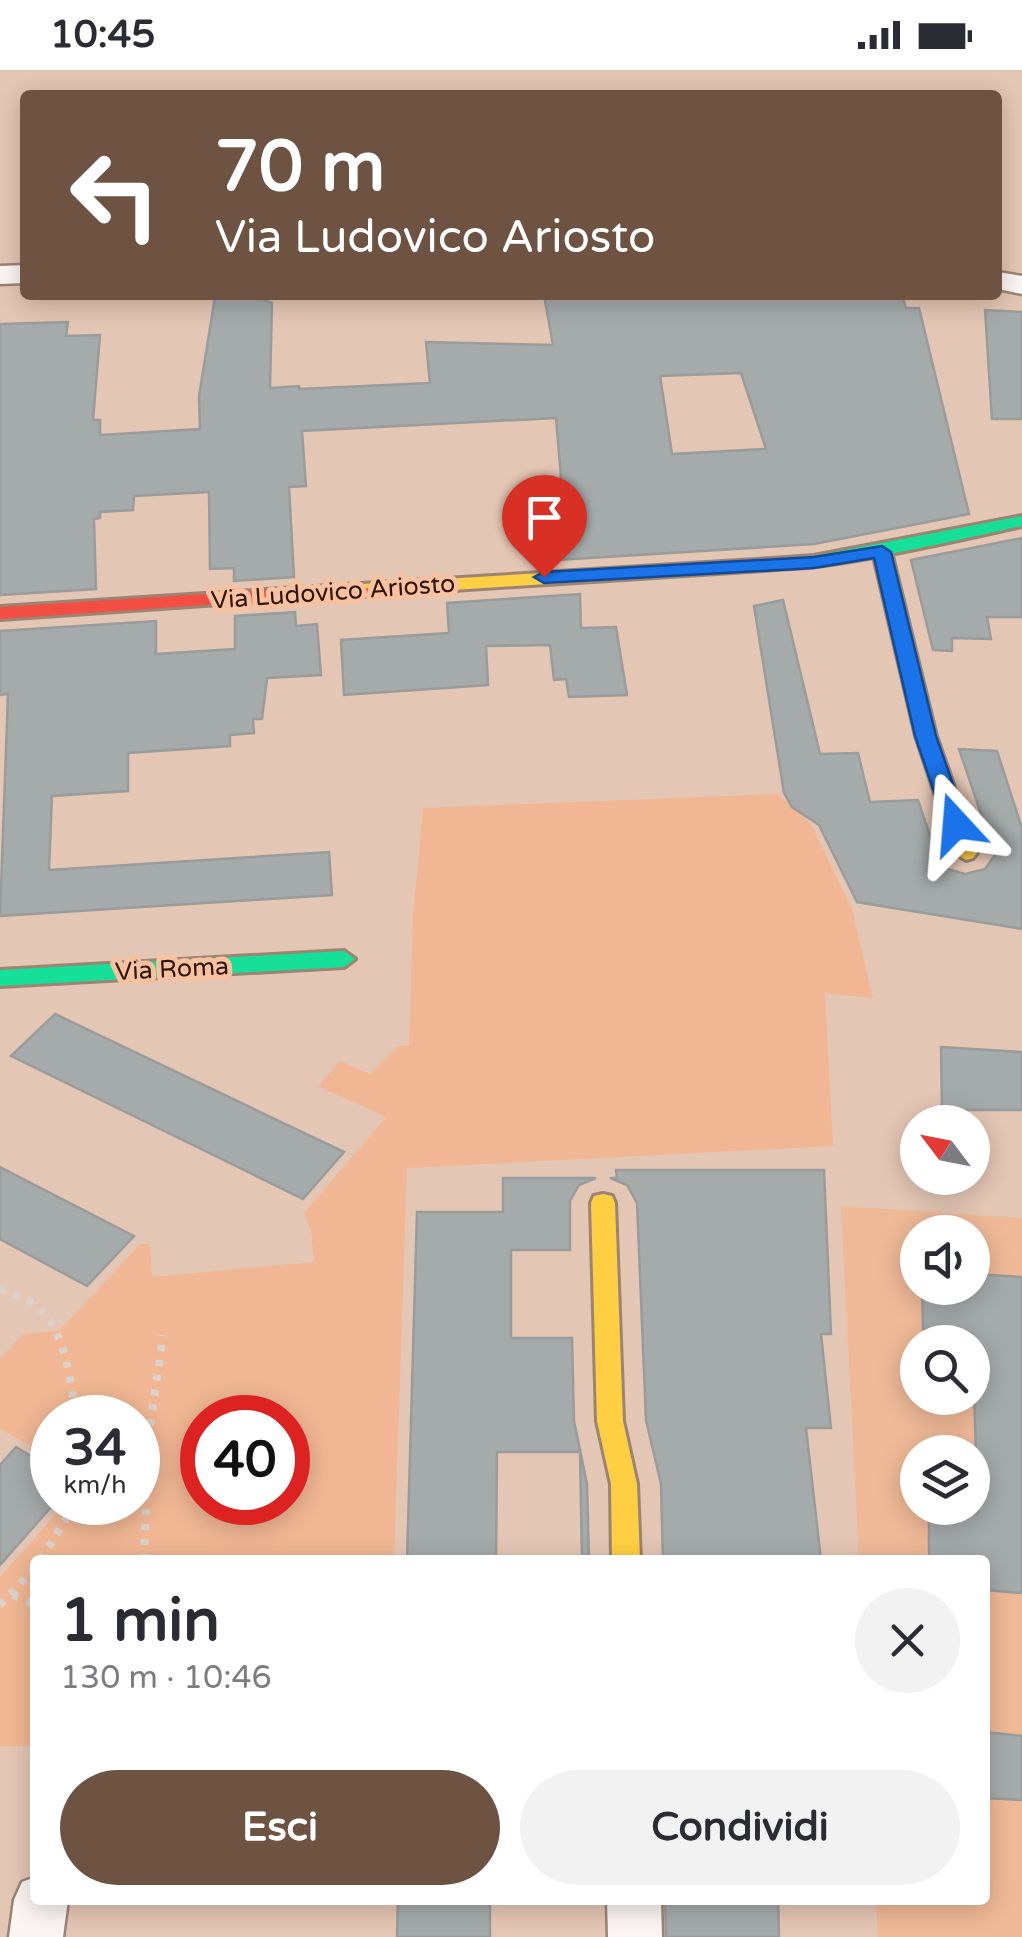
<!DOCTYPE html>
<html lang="it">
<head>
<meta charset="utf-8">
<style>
	body { margin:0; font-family:"Varela Round",sans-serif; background:#f2f2f3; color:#2b2b33; height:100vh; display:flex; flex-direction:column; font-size:38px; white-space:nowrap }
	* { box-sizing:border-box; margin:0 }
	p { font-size:32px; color:#7c7c81 }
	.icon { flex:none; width:55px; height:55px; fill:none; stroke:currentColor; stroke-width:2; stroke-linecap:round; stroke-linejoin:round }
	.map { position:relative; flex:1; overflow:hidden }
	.details { position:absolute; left:30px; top:1485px; width:960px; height:350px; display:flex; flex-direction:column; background:#fff; border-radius:10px; box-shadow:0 5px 25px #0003 }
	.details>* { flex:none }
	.hud { position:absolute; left:20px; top:20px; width:982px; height:210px; border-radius:10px; box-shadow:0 5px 25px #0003; background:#6e5342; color:#fff; overflow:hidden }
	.needle { width:65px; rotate:302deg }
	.controls { position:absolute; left:900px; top:1035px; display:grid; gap:20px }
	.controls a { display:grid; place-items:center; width:90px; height:90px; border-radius:50%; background:#fff; box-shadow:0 5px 25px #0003; font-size:50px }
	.speed { position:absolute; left:30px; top:1325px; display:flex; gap:20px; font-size:50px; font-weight:700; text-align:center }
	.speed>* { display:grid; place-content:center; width:130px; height:130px; border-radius:50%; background:#fff; box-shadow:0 5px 25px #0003; line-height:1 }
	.speed small { font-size:25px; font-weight:400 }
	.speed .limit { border:15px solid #d22; background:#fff; color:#111 }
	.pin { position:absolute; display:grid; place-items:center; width:85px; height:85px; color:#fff; margin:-102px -42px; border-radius:50% 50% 50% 0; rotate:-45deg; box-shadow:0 0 10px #0007 }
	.pin .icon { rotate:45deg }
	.me { position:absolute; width:110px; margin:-55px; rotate:341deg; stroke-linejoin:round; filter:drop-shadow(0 0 8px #0008) }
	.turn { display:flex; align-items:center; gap:35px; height:210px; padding:0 30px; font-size:45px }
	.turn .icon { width:130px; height:130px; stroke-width:2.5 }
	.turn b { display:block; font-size:70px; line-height:85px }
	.round { display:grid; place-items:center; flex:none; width:105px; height:105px; border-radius:52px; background:#f2f2f3 }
	.summary { display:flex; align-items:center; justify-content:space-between; height:170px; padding:0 30px }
	h1 { font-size:60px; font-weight:800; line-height:75px }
	.action { display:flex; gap:20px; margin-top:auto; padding:20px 30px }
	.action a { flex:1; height:115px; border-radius:60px; background:#6e5342; color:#fff; font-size:40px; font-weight:800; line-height:115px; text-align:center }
	.action a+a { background:#f2f2f3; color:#2b2b33 }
	.status { display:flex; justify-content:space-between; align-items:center; height:70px; padding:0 50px; background:#fff; direction:ltr }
	.status svg { height:28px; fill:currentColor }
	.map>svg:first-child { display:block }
	.built { fill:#efb997; fill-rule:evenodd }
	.green { fill:#f1b794; fill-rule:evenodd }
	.building { fill:#a5aaab; stroke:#9a9c9b; stroke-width:2.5; fill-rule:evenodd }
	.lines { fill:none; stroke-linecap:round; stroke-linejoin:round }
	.street-casing { stroke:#9c8474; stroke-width:5 }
	.fast-casing { stroke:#9c8474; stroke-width:6 }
	.slow-casing { stroke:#9c8474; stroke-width:6 }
	.jam-casing { stroke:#9c8474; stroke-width:6 }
	.path { stroke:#dcd1cb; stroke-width:8; stroke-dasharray:6 9; stroke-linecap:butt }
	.street { fill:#fbf6f4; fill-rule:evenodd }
	.fast { fill:#16e098; fill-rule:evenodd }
	.slow { fill:#ffcf43; fill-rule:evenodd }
	.jam { fill:#f24e42; fill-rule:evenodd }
	.route { fill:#1a73e8; stroke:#114b97; stroke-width:2.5 }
	.labels { text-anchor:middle; stroke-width:10; stroke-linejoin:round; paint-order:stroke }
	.street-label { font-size:25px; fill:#2e1505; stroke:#f8c1a0 }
</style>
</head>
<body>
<div class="status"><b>10:45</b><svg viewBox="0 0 49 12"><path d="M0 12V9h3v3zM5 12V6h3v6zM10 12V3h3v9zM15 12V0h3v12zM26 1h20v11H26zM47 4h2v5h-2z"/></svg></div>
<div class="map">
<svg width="1022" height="1867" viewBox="0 0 1022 1867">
	<rect width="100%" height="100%" fill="#e4c6b4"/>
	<!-- built -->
	<path class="built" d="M841 1136 1022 1148V1867H878L876 1830H985V1490H859ZM918 1162H972V1218H918ZM918 1272H972V1328H918ZM918 1382H972V1438H918Z"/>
	<!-- green -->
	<path class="green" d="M778 724 811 754 852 839 873 928 825 923 833 1076 407 1098 394 1490H35V1676H0V1507L66 1433 138 1432V1348H52V1387L0 1359V1289L22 1265 60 1260 140 1174H150L152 1207 314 1192 311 1160 304 1143 386 1047 318 1016 340 991 370 1004 398 976H409L413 847 423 738ZM202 1348H288V1432H202Z"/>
	<!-- building -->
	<g class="building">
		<path d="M544 225H902L906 238H919L969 444 814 474 542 491 537 444 564 443 556 348 302 361 306 416 289 417 294 507 234 511V498L210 499 209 422 134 426 133 440 100 442V448L94 449 96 519 0 525V254L68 252 66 266 100 265 93 350H100V365L200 359 199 326 215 227 252 226 272 233 270 318 299 316V319L430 313 426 272 553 275ZM741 303 766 379 672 384 660 306Z"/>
		<path d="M985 240 1022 242V349H992Z"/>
		<path d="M1022 468V547H987L991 569 952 568V581L933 580 911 490Z"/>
		<path d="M580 524 581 558 616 557 627 625 569 627 566 609 554 610 550 575 486 576 488 615 344 625 341 570 449 563 447 533Z"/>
		<path d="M783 530 820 684 858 683 870 732 918 730 936 784 947 799 965 804 985 799 995 785 959 679 997 681 1022 758V859L857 832 819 755 792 737 784 723 754 536Z"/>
		<path d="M295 542 296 556 317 554 321 605 267 608 262 649H253L254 663 230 665V676L128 683V721L52 726 49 800 329 782 332 825 0 846 8 624 0 625V561L156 551V584L235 579V546Z"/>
		<path d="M55 944 344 1082 303 1129 11 986Z"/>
		<path d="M941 977 1022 982V1040H942Z"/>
		<path d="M0 1097 134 1166 87 1216 0 1169Z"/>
		<path d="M616 1100H824L831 1264H821L831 1358H806L821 1490H663L661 1414 646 1350 637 1133 627 1115 610 1108H617Z"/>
		<path d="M503 1108H596L579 1115 570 1131V1180H511V1268H572L574 1351 587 1414 589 1490H582L580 1382H497L496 1490H407L417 1142H503Z"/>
		<path d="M972 1204 1022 1207V1523L985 1520V1490H929V1440L978 1444 972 1263 923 1259 922 1218H972Z"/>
		<path d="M16 1377 52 1399V1436L0 1495V1395Z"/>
		<path d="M985 1662 1022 1666V1730L985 1728Z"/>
		<path d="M398 1830H490V1867H397Z"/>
		<path d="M665 1830H778L779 1867H666Z"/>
	</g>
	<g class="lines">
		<defs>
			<g id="street">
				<path d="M25 195V213L0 214V196Z"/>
				<path d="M998 202 1022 206V224L998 219Z"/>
				<path d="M35 1807V1830H68L63 1867H9L14 1830 22 1812Z"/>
				<path d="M607 1830H661L662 1867H608Z"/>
			</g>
			<g id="fast">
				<path d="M1022 446V456C984 464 782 512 762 495L771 489 814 486Z"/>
				<path d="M344 881 355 889 344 897 0 916V900Z"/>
			</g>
			<g id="slow">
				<path d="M882 476 891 482 936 666 977 783 973 788 966 790 955 783 916 666 873 482Z"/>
				<path d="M771 489 778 491V499L361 526 352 520 361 514Z"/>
				<path d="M603 1124 612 1126 615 1133 623 1351 637 1414 640 1490H612L611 1414 597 1351 591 1133 594 1126Z"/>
			</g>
			<path id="jam" d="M361 514 370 520 368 524 0 549V537Z"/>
		</defs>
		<!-- street casing -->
		<use href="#street" class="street-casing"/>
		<!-- fast casing -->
		<use href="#fast" class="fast-casing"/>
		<!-- slow casing -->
		<use href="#slow" class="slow-casing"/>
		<!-- jam casing -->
		<use href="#jam" class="jam-casing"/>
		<!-- path -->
		<g class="path">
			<path d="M0 1218C12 1224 26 1228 36 1236 66 1260 71 1313 76 1348"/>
			<path d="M41 1490 76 1432"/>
			<path d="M144 1490 148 1371 163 1265"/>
			<path d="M13 1525 35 1535"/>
			<path d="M0 1535 35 1498"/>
		</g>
		<!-- street -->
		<use href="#street" class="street"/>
		<!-- fast -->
		<use href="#fast" class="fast"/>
		<!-- slow -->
		<use href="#slow" class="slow"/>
		<!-- jam -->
		<use href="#jam" class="jam"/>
	</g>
	<!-- route -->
	<path class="route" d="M882 476 891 482 936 666 967 754 963 758 956 760 945 754 915 666 874 488 814 498 544 513 534 507 544 502 814 487Z"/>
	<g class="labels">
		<!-- street labels -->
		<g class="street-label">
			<text transform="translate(333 521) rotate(-4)" y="9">Via Ludovico Ariosto</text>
			<text transform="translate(172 898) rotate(-3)" y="9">Via Roma</text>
		</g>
	</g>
</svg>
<div class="controls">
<a><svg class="needle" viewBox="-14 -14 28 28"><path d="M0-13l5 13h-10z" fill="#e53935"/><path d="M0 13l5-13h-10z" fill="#7c7c81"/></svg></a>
<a><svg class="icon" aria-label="sound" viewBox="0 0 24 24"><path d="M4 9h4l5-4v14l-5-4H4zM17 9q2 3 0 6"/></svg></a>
<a><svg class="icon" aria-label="search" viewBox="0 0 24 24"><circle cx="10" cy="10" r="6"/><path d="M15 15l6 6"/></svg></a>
<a><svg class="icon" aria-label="layers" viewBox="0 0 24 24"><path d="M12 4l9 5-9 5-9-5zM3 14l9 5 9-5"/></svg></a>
</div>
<div class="speed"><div>34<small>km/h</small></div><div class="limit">40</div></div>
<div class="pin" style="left:544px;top:507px;background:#d93025"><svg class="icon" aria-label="arrive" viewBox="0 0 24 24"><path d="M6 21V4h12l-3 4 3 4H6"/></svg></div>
<svg class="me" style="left:956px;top:754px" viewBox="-20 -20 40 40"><path d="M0-17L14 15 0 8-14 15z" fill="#1a73e8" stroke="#fff" stroke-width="4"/></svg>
<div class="hud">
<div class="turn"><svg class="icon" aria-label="left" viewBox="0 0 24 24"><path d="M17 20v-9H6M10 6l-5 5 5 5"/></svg><div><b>70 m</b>Via Ludovico Ariosto</div></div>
</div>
<section class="details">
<div class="summary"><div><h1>1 min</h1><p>130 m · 10:46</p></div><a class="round"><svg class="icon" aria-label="close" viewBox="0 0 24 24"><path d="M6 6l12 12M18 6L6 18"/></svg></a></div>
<div class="action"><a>Esci</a><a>Condividi</a></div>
</section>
</div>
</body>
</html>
